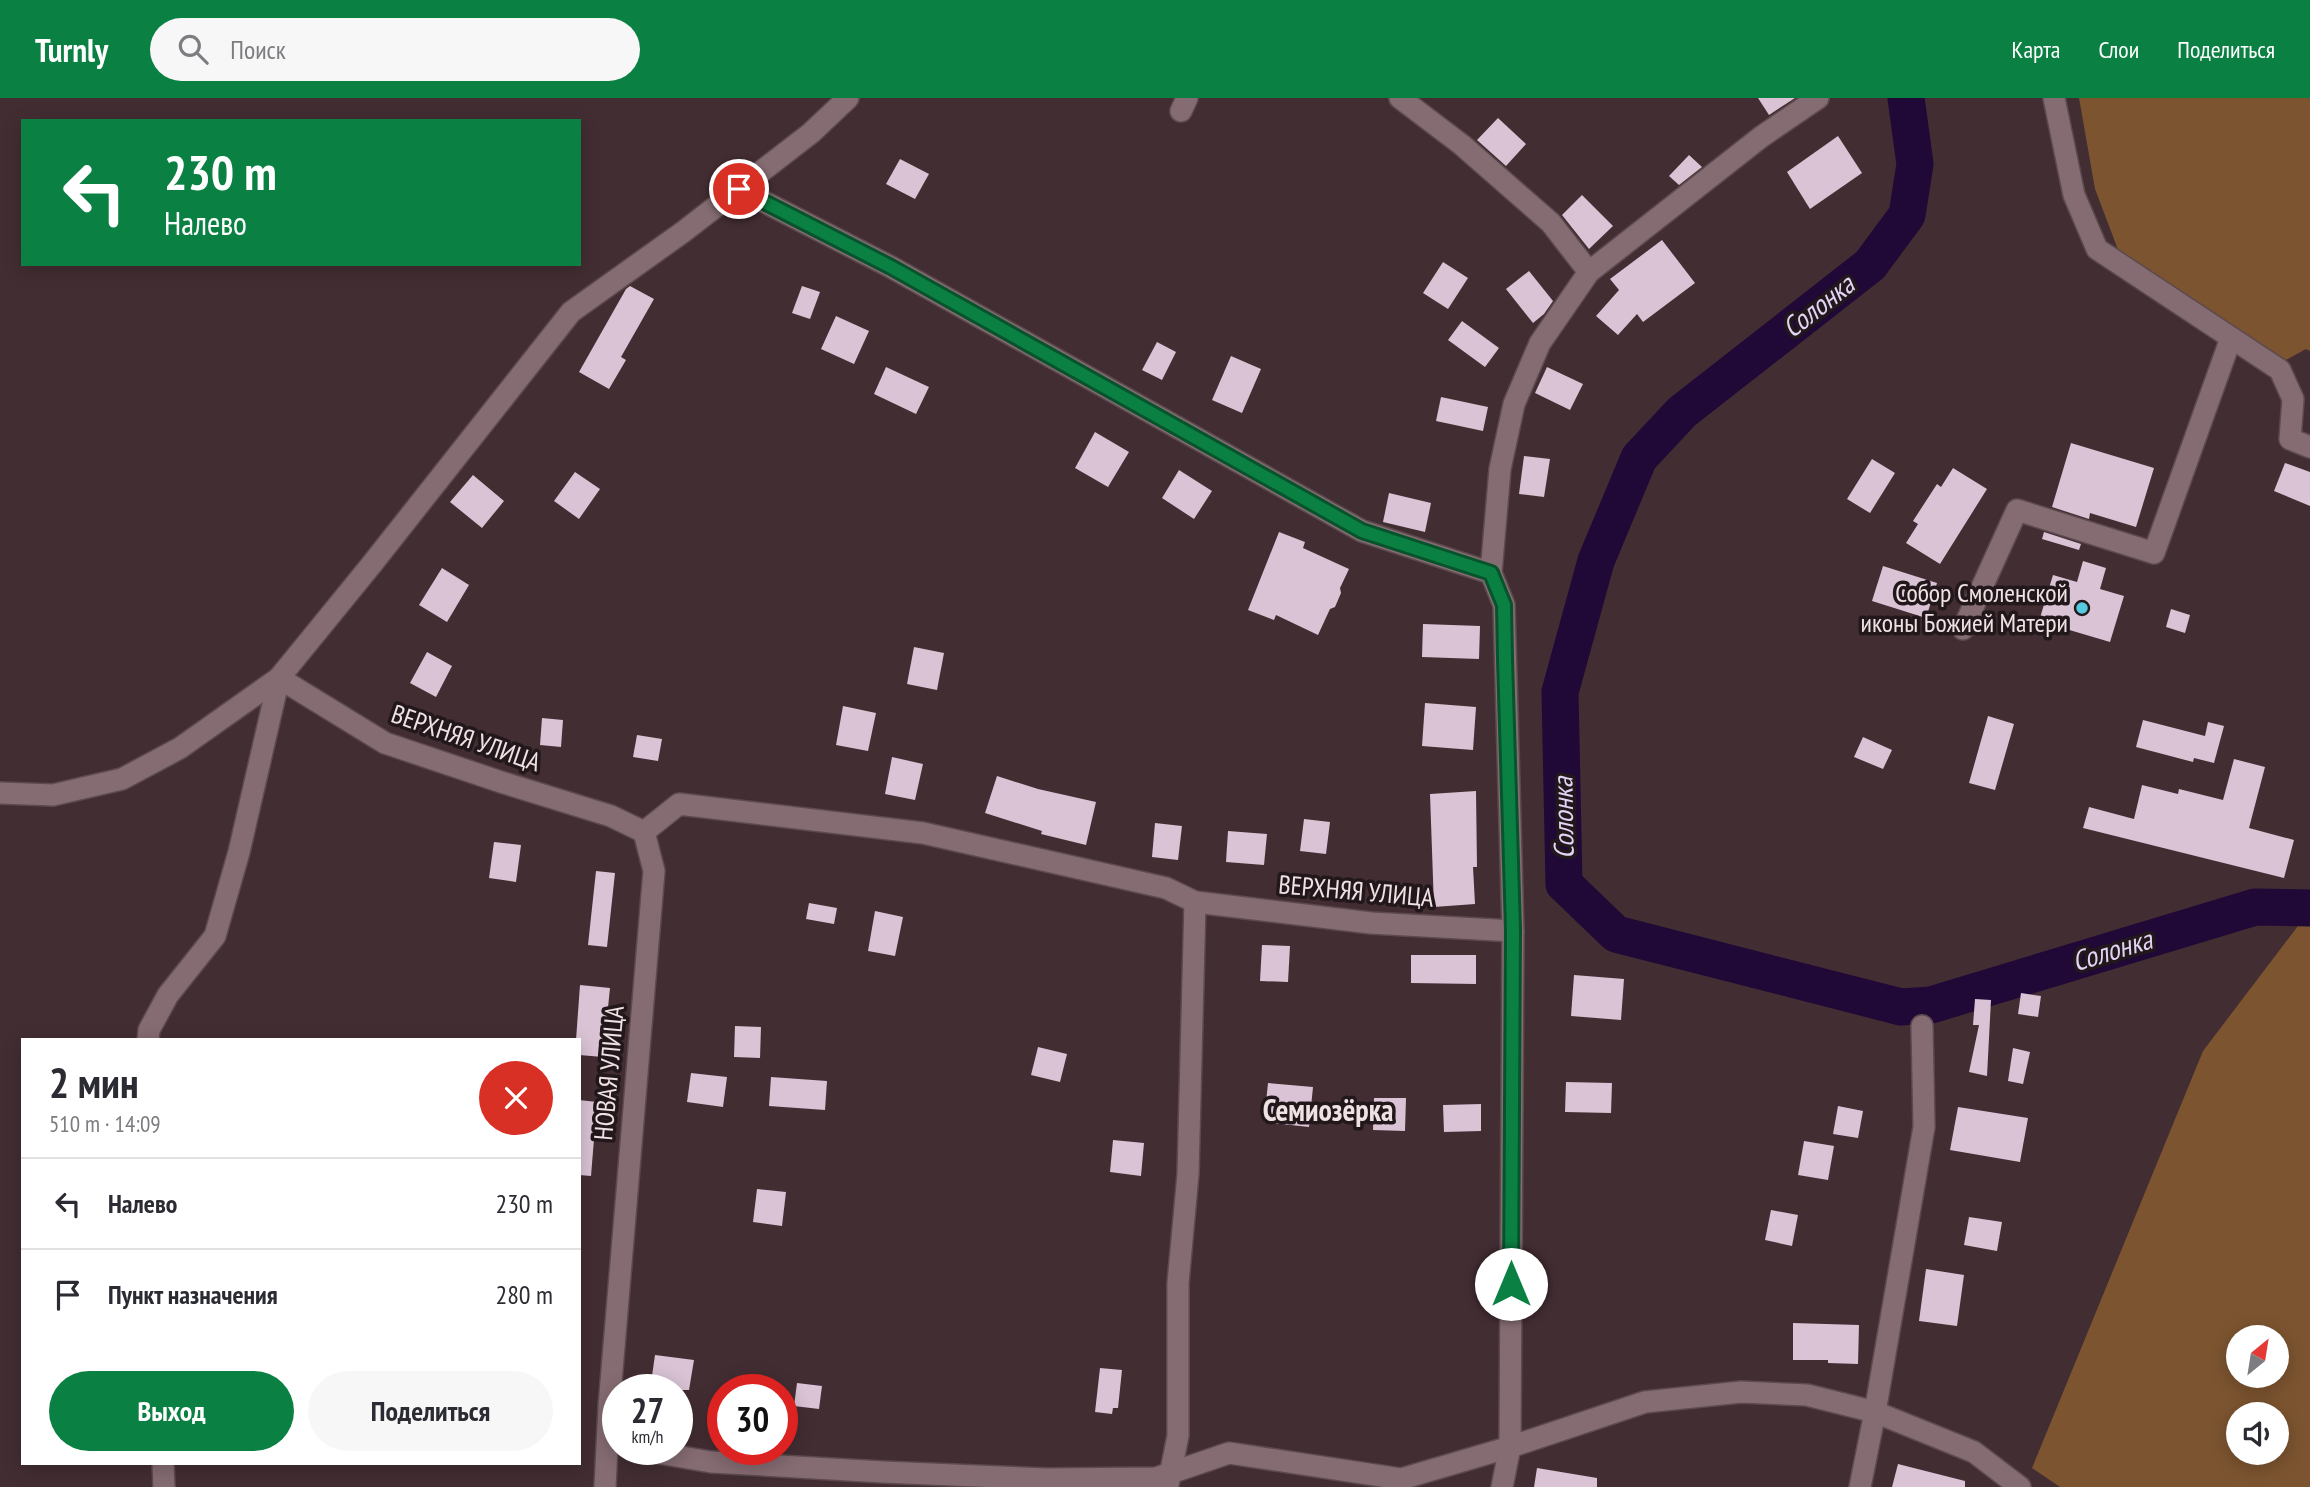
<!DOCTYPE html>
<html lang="ru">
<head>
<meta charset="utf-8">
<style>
	body { margin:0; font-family:"PT Sans Narrow",sans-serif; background:#f7f7f7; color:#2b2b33; height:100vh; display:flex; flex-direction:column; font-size:26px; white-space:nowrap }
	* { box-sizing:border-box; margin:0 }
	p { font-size:23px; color:#7c7c81 }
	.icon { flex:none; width:38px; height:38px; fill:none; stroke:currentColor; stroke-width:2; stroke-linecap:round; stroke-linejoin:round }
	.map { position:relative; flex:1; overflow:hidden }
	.sheet { position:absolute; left:21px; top:940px; width:560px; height:427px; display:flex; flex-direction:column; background:#fff; border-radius:0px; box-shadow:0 4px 18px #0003 }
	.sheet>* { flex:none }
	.guide { position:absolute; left:21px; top:21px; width:560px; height:147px; border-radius:0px; box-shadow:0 4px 18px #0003; background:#0b8043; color:#fff; overflow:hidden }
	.needle { width:46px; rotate:30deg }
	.tools { position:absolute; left:2226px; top:1227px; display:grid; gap:14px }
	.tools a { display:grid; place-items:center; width:63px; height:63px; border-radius:50%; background:#fff; box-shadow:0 4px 18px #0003; font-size:35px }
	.speed { position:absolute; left:602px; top:1276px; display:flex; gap:14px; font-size:35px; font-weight:700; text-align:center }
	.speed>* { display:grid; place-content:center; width:91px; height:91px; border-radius:50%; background:#fff; box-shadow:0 4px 18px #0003; line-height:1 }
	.speed small { font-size:18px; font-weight:400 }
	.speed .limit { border:10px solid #d22; background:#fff; color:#111 }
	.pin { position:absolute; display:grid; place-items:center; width:60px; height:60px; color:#fff; margin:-30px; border:4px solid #fff; border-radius:50%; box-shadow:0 2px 7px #0007 }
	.me { position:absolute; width:77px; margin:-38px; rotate:0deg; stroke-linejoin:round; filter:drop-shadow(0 0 5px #0008) }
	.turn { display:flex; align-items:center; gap:24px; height:147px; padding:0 28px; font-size:32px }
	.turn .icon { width:91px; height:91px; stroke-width:2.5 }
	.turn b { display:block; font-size:49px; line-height:60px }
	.round { display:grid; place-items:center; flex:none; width:74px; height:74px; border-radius:37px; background:#f7f7f7 }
	.headline { display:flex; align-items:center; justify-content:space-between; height:119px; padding:0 28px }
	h1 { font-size:42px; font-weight:700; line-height:52px }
	.primary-button { display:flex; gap:14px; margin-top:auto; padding:14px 28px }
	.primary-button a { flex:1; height:80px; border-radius:42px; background:#0b8043; color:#fff; font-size:28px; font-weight:700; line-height:80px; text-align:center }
	.primary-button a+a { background:#f7f7f7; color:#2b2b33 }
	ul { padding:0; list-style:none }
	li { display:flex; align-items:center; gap:21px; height:91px; padding:0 28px; border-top:2px solid #e1e1e2 }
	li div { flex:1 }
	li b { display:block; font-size:26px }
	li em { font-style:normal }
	header { display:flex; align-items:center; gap:42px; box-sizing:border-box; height:98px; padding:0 35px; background:#0b8043; color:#fff }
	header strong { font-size:33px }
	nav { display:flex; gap:38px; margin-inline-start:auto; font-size:24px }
	.search { width:490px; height:63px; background:#f7f7f7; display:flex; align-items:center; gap:18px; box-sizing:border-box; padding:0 24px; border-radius:38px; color:#7c7c81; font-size:26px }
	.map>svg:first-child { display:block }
	.green { fill:#7c5430; fill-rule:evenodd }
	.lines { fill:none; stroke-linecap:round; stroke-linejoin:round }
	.river { stroke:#200837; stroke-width:37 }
	.building { fill:#d9c3d5 }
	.minor-casing { stroke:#5c4a4f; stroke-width:24 }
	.minor { stroke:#856c72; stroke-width:21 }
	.route-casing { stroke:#07532c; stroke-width:18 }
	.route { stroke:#0b8043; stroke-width:12 }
	.poi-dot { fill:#56c9e1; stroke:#22181b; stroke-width:2.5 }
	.labels { text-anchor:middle; stroke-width:7; stroke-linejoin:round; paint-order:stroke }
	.poi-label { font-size:26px; fill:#f0e1e4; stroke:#22181b; text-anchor:end }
	.street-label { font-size:26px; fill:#f0e1e4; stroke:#22181b }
	.water-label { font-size:28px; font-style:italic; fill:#e1d4f5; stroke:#22181b }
	.quarter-label { font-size:30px; font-weight:bold; fill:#f0e1e4; stroke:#22181b }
</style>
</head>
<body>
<header>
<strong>Turnly</strong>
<div class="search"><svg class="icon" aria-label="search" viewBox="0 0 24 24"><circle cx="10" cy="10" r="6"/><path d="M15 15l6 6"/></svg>Поиск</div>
<nav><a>Карта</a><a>Слои</a><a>Поделиться</a></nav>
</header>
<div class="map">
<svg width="2310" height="1389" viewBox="0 0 2310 1389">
	<rect width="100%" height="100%" fill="#422d32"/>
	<!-- green -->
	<g class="green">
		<path d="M2079 0H2310V253L2306 251 2284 263 2120 157 2095 91Z"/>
		<path d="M2310 812V1389H2060L2032 1370 2203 953ZM2238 1239H2277V1278H2238ZM2238 1316H2277V1354H2238Z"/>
	</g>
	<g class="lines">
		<!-- river -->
		<path class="river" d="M1906 0 1915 66 1907 117 1870 167 1682 314 1639 360 1596 463 1560 594 1564 786 1616 836 1901 909 1931 907 2255 809 2310 810"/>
	</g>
	<!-- building -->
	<g class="building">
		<path d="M1758 0H1795L1769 17Z"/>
		<path d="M1498 20 1526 46 1506 68 1477 42Z"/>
		<path d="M1838 38 1862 75 1810 111 1787 74Z"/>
		<path d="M1689 57 1702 69 1679 87 1669 78Z"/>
		<path d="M900 61 929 76 915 101 886 86Z"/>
		<path d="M1582 97 1613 128 1589 151 1562 117Z"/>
		<path d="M1662 142 1695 185 1643 224 1637 216 1618 237 1596 218 1619 192 1610 181Z"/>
		<path d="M1443 164 1468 180 1448 211 1423 195Z"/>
		<path d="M1529 173 1553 203 1544 216 1533 225 1506 191Z"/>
		<path d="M630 188 654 201 621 259 626 262 609 291 579 274 626 191Z"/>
		<path d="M802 188 820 194 810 221 792 215Z"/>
		<path d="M836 218 869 233 854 266 821 251Z"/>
		<path d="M1462 223 1499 250 1485 269 1448 242Z"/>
		<path d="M1157 244 1176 254 1162 282 1142 272Z"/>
		<path d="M1231 258 1261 271 1242 315 1212 302Z"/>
		<path d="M886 269 929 289 916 316 874 296Z"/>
		<path d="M1547 269 1583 286 1570 312 1535 295Z"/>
		<path d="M1441 299 1488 309 1483 333 1436 323Z"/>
		<path d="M1095 334 1129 354 1108 389 1075 370Z"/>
		<path d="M2071 345 2154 370 2136 429 2090 415 2089 421 2052 409Z"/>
		<path d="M1524 358 1550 361 1544 399 1519 396Z"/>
		<path d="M1872 361 1895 375 1870 415 1847 401Z"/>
		<path d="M2285 365 2310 374V408L2274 393Z"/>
		<path d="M1953 370 1987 391 1940 466 1906 445 1918 426 1913 423 1937 386 1941 389Z"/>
		<path d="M1179 372 1212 393 1194 421 1162 400Z"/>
		<path d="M575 374 600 391 579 421 554 403Z"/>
		<path d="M473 377 504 403 482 430 450 404Z"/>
		<path d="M1389 395 1431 405 1425 434 1383 424Z"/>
		<path d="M1279 434 1305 444 1303 450 1349 471 1340 490 1341 495 1335 509 1330 511 1318 537 1276 517 1274 522 1248 512Z"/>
		<path d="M2044 434 2081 446 2079 452 2042 441Z"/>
		<path d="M2083 463 2106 470 2100 491 2124 498 2110 544 2039 523 2053 477 2077 484Z"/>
		<path d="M1883 468 1937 485 1926 520 1872 503Z"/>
		<path d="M442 470 469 487 447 524 419 507Z"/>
		<path d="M2171 511 2190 517 2185 535 2166 529Z"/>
		<path d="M1423 526 1480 528 1479 561 1422 559Z"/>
		<path d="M914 549 944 555 937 592 907 586Z"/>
		<path d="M427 554 452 568 436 599 410 585Z"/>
		<path d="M1425 605 1476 609 1473 652 1422 648Z"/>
		<path d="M843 608 876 615 868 653 836 647Z"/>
		<path d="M1988 618 2014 626 1995 692 1969 685Z"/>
		<path d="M542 620 563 622 561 649 540 647Z"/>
		<path d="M2143 622 2205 638 2208 624 2224 628 2214 665 2194 660 2193 664 2136 649Z"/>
		<path d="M637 637 662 641 658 663 633 659Z"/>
		<path d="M1863 639 1892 652 1883 671 1854 659Z"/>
		<path d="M892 659 923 666 915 702 885 696Z"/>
		<path d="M2234 661 2265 669 2249 730 2294 742 2284 780 2083 730 2089 709 2134 721 2142 687 2178 696 2179 691 2223 702Z"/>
		<path d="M997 678 1038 691 1096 704 1086 747 1041 736 1042 733 985 715Z"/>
		<path d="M1476 693 1477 769H1473L1475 806 1434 809 1430 696Z"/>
		<path d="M1304 721 1330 724 1326 756 1300 753Z"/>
		<path d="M1155 725 1182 728 1178 762 1152 759Z"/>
		<path d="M1228 733 1267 736 1264 767 1226 764Z"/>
		<path d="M494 744 521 747 516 784 489 780Z"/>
		<path d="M596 773 615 775 607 849 588 847Z"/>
		<path d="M809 805 837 810 834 826 806 821Z"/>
		<path d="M875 813 903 819 895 858 868 853Z"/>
		<path d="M1262 847 1290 848 1288 884 1260 883Z"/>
		<path d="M1411 857H1476V886L1411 885Z"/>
		<path d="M1574 877 1624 881 1621 922 1571 918Z"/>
		<path d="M580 887 610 890 603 959 579 957V942H576Z"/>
		<path d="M2021 895 2041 898 2038 919 2018 916Z"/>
		<path d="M1975 901 1991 902 1987 978 1969 974 1979 927H1973Z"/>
		<path d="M735 928 761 929 760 960 734 959Z"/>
		<path d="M1038 949 1067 956 1060 984 1031 977Z"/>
		<path d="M2013 950 2030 954 2023 986 2008 983Z"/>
		<path d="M691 975 727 979 723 1009 687 1004Z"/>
		<path d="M771 979 827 983 825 1012 769 1008Z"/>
		<path d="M1566 984 1612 985 1611 1015 1565 1014Z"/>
		<path d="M1268 985 1313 989 1309 1029 1264 1024Z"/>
		<path d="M1374 1000H1406L1405 1033 1373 1032Z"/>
		<path d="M579 1002 597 1004 591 1078 579 1077Z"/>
		<path d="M1481 1006V1033L1444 1034 1443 1007Z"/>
		<path d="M1838 1008 1863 1013 1858 1040 1833 1036Z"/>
		<path d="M1958 1009 2028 1020 2020 1064 1950 1052Z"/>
		<path d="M1113 1042 1144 1045 1141 1078 1110 1074Z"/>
		<path d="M1804 1043 1834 1048 1828 1082 1798 1077Z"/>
		<path d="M757 1091 786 1094 782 1128 753 1124Z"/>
		<path d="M1771 1112 1798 1117 1792 1148 1765 1142Z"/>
		<path d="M1969 1119 2002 1124 1997 1153 1964 1147Z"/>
		<path d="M1926 1171 1964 1177 1957 1228 1919 1223Z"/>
		<path d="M1793 1225 1859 1227 1858 1266 1828 1265V1262H1793Z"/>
		<path d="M655 1257 694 1262 689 1292H650Z"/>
		<path d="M1100 1270 1122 1272 1118 1310H1113L1112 1316 1095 1314Z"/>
		<path d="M797 1285 822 1288 819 1311 794 1308Z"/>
		<path d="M1898 1366 1965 1383V1389H1892Z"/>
		<path d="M1537 1370 1597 1380V1389H1534Z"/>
	</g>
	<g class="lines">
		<defs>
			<g id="minor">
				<path d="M1400 0 1462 47 1551 125 1589 174"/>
				<path d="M2054 0 2074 97 2097 151 2280 272 2293 301 2290 341 2310 349"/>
				<path d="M1181 13 1187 0"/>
				<path d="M739 91 891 169 1362 433 1491 475"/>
				<path d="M1963 531 2017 412 2154 455 2231 240"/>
				<path d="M0 695 53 697 122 681 180 650 279 580 372 466 571 214 683 134 811 35 848 0"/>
				<path d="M644 734 679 706 923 735 1166 790 1195 804 1371 825 1513 833"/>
				<path d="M148 942 149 932 168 897 215 838 239 754 279 580 385 645 501 684 611 718 644 734"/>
				<path d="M635 1351 711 1364 883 1374 1047 1381 1156 1380 1229 1355 1401 1381 1510 1349 1645 1304 1741 1294 1807 1297 1875 1314 1974 1354 2020 1389"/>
				<path d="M163 1365 164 1389"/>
				<path d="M1168 1387 1178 1338V1185L1188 1076 1195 804"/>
				<path d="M605 1389 609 1308 654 773 644 734"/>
				<path d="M1502 1389 1510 1349 1513 833 1504 507 1491 475 1500 371 1514 306 1540 245 1589 174 1761 39 1818 0"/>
				<path d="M1860 1389 1875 1314 1924 1029 1922 928"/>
			</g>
		</defs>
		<!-- minor casing -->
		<use href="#minor" class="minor-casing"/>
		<!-- minor -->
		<use href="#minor" class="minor"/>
	</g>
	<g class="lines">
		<defs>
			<path id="route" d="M739 91 891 169 1362 433 1491 475 1504 507 1505 561 1513 832 1511 1186"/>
		</defs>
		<!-- route casing -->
		<use href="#route" class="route-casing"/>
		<!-- route -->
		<use href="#route" class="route"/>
	</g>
	<!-- markers -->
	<circle class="poi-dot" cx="2082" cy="510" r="7"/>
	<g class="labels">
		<!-- poi labels -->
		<g class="poi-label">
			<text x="2068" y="504">Собор Смоленской<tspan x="2068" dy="30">иконы Божией Матери</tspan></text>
		</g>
		<!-- street labels -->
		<g class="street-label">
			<text transform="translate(466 640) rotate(19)" y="9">ВЕРХНЯЯ УЛИЦА</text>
			<text transform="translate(1356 793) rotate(5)" y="9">ВЕРХНЯЯ УЛИЦА</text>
			<text transform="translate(609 975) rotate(-85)" y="9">НОВАЯ УЛИЦА</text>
		</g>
		<!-- water labels -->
		<g class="water-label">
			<text transform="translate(1818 208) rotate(-38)" y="10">Солонка</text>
			<text transform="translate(1563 720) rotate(-91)" y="10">Солонка</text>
			<text transform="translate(2112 852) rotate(-17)" y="10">Солонка</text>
		</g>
		<!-- quarter labels -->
		<g class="quarter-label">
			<text x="1328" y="1023">Семиозёрка</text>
		</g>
	</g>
</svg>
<div class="tools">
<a><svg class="needle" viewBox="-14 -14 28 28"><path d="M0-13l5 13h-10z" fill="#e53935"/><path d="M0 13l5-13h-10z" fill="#7c7c81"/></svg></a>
<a><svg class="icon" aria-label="sound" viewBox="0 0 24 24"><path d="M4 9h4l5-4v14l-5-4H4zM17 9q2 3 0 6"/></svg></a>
</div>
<div class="speed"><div>27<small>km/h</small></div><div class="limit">30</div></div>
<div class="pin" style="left:739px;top:91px;background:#d93025"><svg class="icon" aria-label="arrive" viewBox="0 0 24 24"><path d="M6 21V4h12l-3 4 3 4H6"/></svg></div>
<svg class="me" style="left:1511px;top:1186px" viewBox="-20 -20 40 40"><circle r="19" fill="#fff"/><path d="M0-13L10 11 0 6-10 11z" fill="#0b8043"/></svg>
<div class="guide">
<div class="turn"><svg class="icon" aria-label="left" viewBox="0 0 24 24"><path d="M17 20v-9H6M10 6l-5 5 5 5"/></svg><div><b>230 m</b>Налево</div></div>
</div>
<section class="sheet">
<div class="headline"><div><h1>2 мин</h1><p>510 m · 14:09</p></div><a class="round" style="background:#d93025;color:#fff"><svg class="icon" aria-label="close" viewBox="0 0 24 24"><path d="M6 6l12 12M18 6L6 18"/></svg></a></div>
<ul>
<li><svg class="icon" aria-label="left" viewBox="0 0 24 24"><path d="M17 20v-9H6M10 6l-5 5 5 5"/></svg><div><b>Налево</b></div><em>230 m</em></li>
<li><svg class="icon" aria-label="arrive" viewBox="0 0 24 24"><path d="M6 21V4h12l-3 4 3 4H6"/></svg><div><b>Пункт назначения</b></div><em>280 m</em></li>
</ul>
<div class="primary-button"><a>Выход</a><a>Поделиться</a></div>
</section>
</div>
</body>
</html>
